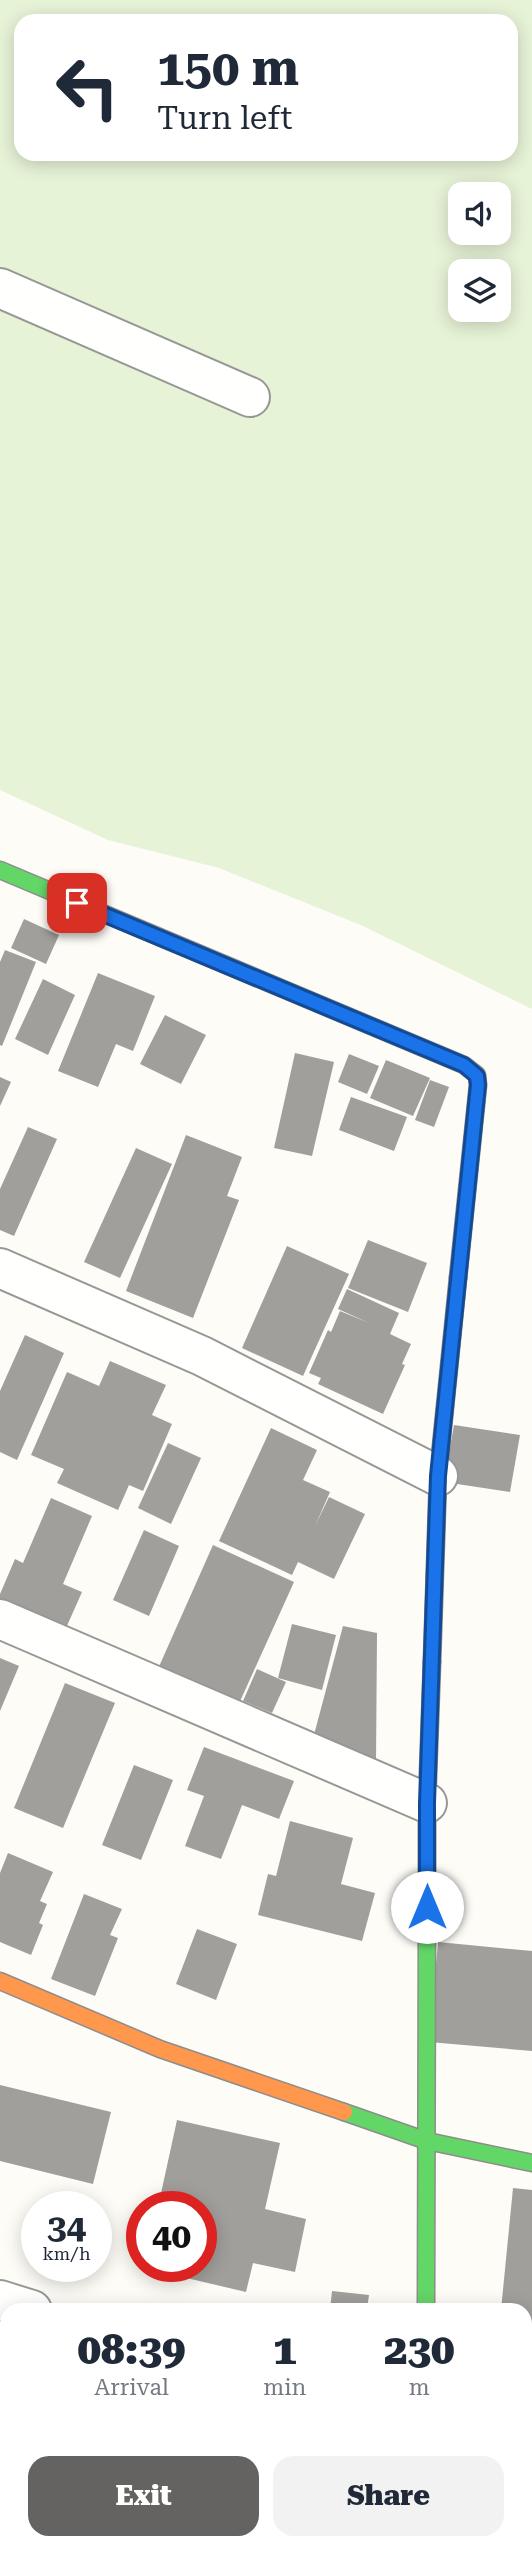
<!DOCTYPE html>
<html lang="en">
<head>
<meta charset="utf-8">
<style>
	body { margin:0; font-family:"Roboto Serif",serif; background:#f2f2f3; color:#1f2937; height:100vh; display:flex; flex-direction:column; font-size:26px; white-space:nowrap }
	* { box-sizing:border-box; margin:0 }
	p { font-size:23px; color:#747a83 }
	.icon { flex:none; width:38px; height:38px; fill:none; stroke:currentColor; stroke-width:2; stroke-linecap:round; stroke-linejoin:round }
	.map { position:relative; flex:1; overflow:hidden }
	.drawer { position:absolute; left:0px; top:2303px; width:532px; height:247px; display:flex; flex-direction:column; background:#fff; border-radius:21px 21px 0 0; box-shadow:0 4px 18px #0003 }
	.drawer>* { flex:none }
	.top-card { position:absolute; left:14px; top:14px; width:504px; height:147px; border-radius:21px; box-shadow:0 4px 18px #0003; background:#fff; color:#1f2937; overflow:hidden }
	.fabs { position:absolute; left:448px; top:182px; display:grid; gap:14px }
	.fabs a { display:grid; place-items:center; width:63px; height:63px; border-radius:14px; background:#fff; box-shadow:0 4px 18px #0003; font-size:35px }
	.speed { position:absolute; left:21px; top:2191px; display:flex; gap:14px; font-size:35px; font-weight:700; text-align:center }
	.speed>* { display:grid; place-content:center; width:91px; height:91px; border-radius:50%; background:#fff; box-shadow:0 4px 18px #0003; line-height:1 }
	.speed small { font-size:18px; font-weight:400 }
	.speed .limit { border:10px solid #d22; background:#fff; color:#111 }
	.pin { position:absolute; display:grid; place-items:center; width:60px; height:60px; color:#fff; margin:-30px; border-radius:14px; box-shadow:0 4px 10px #0006 }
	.me { position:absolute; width:77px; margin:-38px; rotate:0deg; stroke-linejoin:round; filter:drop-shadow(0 0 5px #0008) }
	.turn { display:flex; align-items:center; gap:24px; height:147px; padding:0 28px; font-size:32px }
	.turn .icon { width:91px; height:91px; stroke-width:2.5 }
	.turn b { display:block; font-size:49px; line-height:60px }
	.eta { display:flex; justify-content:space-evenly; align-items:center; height:119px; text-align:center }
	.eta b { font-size:42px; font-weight:800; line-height:49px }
	.cta { display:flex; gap:14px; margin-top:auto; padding:14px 28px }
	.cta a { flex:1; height:80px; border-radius:21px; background:#646362; color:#fff; font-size:28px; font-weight:800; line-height:80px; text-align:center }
	.cta a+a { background:#f2f2f3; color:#1f2937 }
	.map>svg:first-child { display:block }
	.green { fill:#e7f3d7; fill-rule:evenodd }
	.building { fill:#a19f9c }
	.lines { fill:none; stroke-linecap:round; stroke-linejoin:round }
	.street-casing { stroke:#979795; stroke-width:42 }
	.fast-casing { stroke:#8e8d8b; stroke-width:19 }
	.slow-casing { stroke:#8e8d8b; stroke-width:19 }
	.jam-casing { stroke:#8e8d8b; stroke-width:19 }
	.street { stroke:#fffffe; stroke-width:38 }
	.fast { stroke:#63d668; stroke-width:16 }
	.slow { stroke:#ff974d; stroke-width:16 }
	.jam { stroke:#b3261e; stroke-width:16 }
	.route-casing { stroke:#114b97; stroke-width:18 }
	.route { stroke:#1a73e8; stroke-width:12 }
</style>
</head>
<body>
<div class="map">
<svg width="532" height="2549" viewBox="0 0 532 2549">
	<rect width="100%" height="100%" fill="#fdfcf7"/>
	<!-- green -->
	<path class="green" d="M0 0H532V1009L363 926 219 868 108 840 0 790ZM21 21H511V154H21ZM460 194H499V233H460ZM460 271H499V310H460Z"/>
	<!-- building -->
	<g class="building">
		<path d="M24 919 59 935 46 964 11 948Z"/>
		<path d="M5 950 36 962 2 1046 0 1045V962Z"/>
		<path d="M98 973 155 996 133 1051 116 1044 98 1087 58 1071Z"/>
		<path d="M43 979 75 995 48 1055 15 1039Z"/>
		<path d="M165 1015 206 1035 181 1084 140 1064Z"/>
		<path d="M295 1053 334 1062 312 1156 274 1148Z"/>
		<path d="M349 1054 379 1066 367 1094 338 1082Z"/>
		<path d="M386 1060 430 1078 413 1116 370 1098Z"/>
		<path d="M0 1077 11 1082 0 1106Z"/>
		<path d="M430 1080 449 1087 434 1127 415 1120Z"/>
		<path d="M351 1097 407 1117 394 1151 339 1130Z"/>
		<path d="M28 1127 57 1139 14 1236 0 1230V1189Z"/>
		<path d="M186 1135 242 1157 227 1196 239 1200 193 1318 126 1291Z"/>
		<path d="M136 1148 172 1164 120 1278 84 1262Z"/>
		<path d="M368 1240 427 1263 408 1312 348 1288Z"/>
		<path d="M287 1246 349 1274 303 1376 242 1348Z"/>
		<path d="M347 1289 399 1313 390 1334 411 1344 402 1364 405 1365 383 1414 318 1384 321 1378 309 1373 328 1330 331 1332 340 1311 369 1323 338 1309Z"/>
		<path d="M25 1335 64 1353 17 1460 0 1452V1391Z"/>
		<path d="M110 1361 166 1385 152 1415 172 1424 143 1491 129 1485 118 1510 57 1483 64 1469 31 1455 67 1372 99 1386Z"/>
		<path d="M454 1425 520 1435 510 1492 444 1482Z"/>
		<path d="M271 1428 317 1450 303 1480 330 1492 315 1526 329 1497 365 1514 334 1579 298 1562 292 1575 219 1541Z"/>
		<path d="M168 1443 201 1458 171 1524 138 1508Z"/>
		<path d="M51 1498 92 1516 63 1584 82 1592 62 1637 0 1611V1594L15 1559 23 1563Z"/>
		<path d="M144 1530 179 1546 149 1616 113 1600Z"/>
		<path d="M213 1545 294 1582 237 1708 157 1671Z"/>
		<path d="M292 1624 336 1635 322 1690 278 1678Z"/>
		<path d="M343 1626 377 1633 376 1763 311 1746Z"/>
		<path d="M0 1658 19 1666 0 1711Z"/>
		<path d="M257 1669 286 1682 272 1713 243 1701Z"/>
		<path d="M65 1683 115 1703 63 1828 14 1808Z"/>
		<path d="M204 1747 294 1781 279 1819 242 1805 221 1859 185 1846 204 1796 187 1790Z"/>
		<path d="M134 1765 173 1780 141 1860 102 1845Z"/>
		<path d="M290 1821 353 1838 341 1884 375 1893 362 1941 258 1915 268 1874 276 1876Z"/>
		<path d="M8 1853 53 1872 40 1901 47 1904 39 1923 43 1925 31 1955 0 1942V1873Z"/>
		<path d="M84 1894 122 1909 110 1935 118 1938 95 1996 51 1979Z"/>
		<path d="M197 1929 237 1944 216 2000 176 1984Z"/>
		<path d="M438 1942 532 1951V2051L429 2042Z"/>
		<path d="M0 2085 111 2112 93 2184 0 2161Z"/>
		<path d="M177 2120 280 2143 265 2209 306 2219 295 2272 253 2263 246 2292 140 2267 201 2266V2207H158Z"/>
		<path d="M513 2188 532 2190V2503L525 2502V2310H501Z"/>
		<path d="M332 2291 369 2295 367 2310H330Z"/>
		<path d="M3 2522 7 2523V2543H63L87 2549H0Z"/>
		<path d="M525 2529 532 2530V2549H479L480 2543H525Z"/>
		<path d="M220 2543H338L337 2549H219Z"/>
	</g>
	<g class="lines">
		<defs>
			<g id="street">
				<path d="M0 288 250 397"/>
				<path d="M0 1268 202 1356 438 1476"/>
				<path d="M0 1619 427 1803"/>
				<path d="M0 2300 32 2310"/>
				<path d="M418 2549 419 2543"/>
			</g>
			<g id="fast">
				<path d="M0 870 464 1065 477 1075 478 1085 458 1278"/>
				<path d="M344 2112 427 2141 532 2163"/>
				<path d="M426 2310 427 1909"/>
			</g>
			<g id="slow">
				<path d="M432 1662 438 1476 458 1278"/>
				<path d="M0 1981 160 2049 344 2112"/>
			</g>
			<path id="jam" d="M427 1909V1803L432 1662"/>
		</defs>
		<!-- street casing -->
		<use href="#street" class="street-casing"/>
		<!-- fast casing -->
		<use href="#fast" class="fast-casing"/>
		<!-- slow casing -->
		<use href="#slow" class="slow-casing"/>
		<!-- jam casing -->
		<use href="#jam" class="jam-casing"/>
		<!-- street -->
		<use href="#street" class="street"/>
		<!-- fast -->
		<use href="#fast" class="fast"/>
		<!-- slow -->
		<use href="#slow" class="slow"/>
		<!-- jam -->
		<use href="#jam" class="jam"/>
	</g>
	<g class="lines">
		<defs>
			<path id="route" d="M77 903 464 1065 477 1076 478 1085 438 1476 427 1803V1907"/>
		</defs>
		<!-- route casing -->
		<use href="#route" class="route-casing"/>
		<!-- route -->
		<use href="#route" class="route"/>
	</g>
</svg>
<div class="fabs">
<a><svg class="icon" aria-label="sound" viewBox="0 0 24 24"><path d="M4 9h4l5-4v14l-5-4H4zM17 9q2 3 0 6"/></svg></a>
<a><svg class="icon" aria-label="layers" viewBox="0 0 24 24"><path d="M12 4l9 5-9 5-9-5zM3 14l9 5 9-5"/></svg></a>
</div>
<div class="speed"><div>34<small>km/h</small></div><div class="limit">40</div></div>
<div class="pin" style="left:77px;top:903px;background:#d93025"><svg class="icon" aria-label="arrive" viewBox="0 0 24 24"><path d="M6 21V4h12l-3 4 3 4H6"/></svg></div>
<svg class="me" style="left:427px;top:1907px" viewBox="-20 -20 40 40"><circle r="19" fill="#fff"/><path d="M0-13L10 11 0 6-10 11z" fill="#1a73e8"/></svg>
<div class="top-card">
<div class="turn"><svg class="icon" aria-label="left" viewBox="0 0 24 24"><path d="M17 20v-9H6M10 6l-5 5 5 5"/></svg><div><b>150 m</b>Turn left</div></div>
</div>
<section class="drawer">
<div class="eta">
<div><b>08:39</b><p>Arrival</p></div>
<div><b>1</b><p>min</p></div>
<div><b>230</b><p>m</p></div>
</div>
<div class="cta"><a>Exit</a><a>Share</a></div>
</section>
</div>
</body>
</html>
